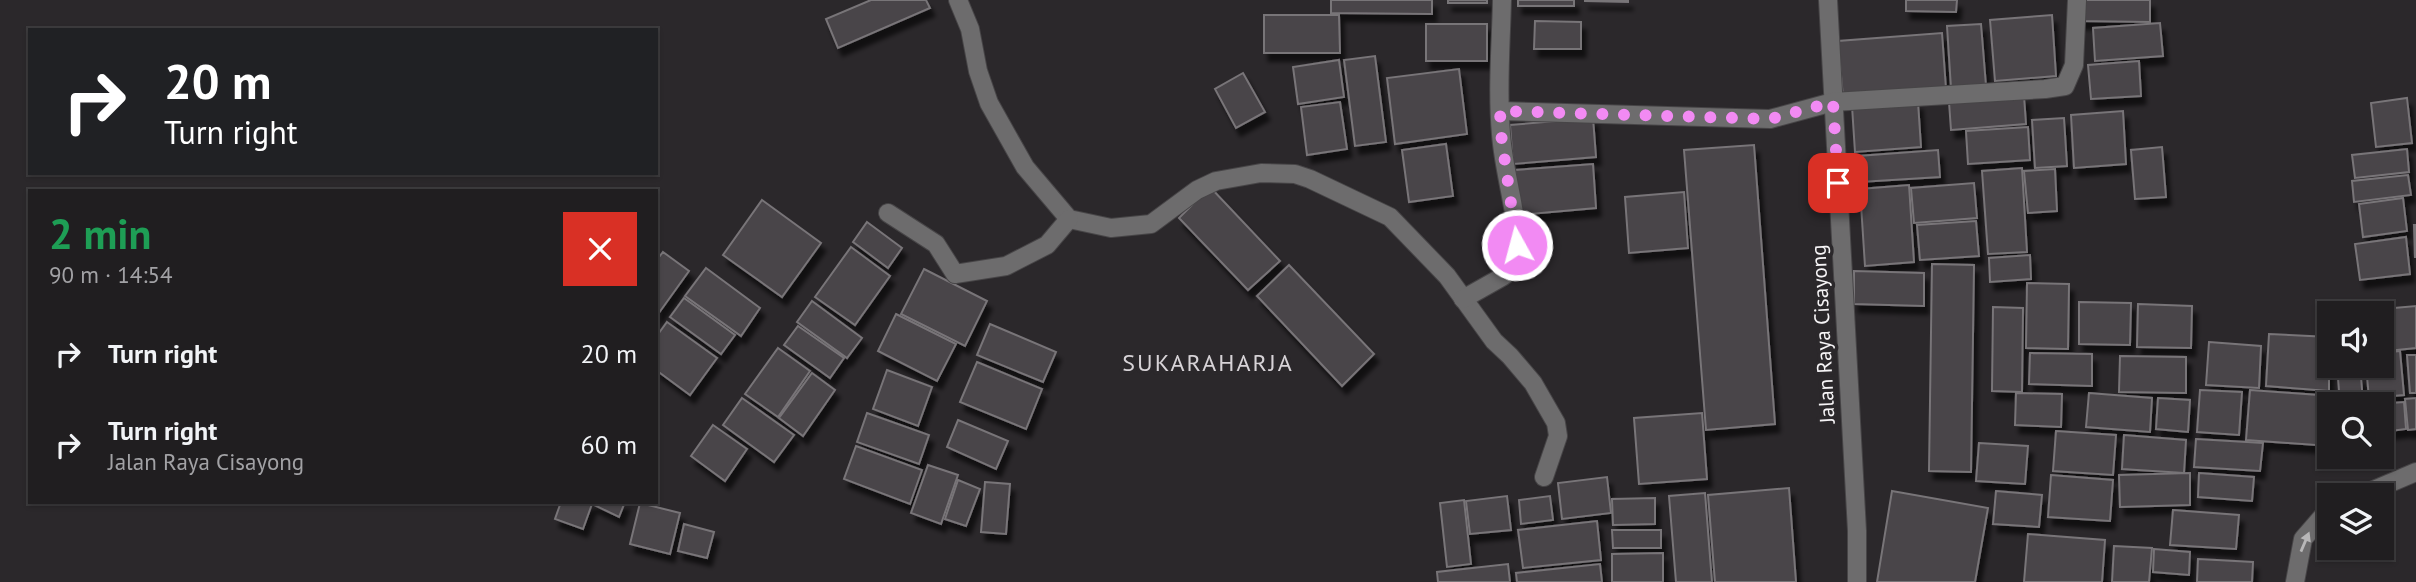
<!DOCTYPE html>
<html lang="en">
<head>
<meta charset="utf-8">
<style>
	body { margin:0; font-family:"PT Sans",sans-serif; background:#2d2b2d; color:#f1f3f6; height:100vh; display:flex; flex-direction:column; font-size:26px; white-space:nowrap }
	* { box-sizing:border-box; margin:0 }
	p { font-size:23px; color:#a2a2a5 }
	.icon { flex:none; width:38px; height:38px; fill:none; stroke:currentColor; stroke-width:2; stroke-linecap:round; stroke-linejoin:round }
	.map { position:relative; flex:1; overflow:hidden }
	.side { position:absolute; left:28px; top:189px; width:630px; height:315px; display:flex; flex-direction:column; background:#201e20; border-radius:0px; box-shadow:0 2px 5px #0004,0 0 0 2px #3d3c3e }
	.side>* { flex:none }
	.banner { position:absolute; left:28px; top:28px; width:630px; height:147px; border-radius:0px; box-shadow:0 2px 5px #0004,0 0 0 2px #3d3c3e; background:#202124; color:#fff; overflow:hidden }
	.buttons { position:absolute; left:2317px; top:301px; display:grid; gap:14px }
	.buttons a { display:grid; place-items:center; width:77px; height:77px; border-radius:0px; background:#201e20; box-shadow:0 2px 5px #0004,0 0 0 2px #3d3c3e; font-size:35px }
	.pin { position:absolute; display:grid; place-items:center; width:60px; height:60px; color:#fff; margin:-30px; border-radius:14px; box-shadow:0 4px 10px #0006 }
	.me { position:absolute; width:77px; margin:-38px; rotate:353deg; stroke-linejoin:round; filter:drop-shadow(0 0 5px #0008) }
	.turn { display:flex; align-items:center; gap:24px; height:147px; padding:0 21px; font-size:32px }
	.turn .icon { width:91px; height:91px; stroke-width:2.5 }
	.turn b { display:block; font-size:49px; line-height:60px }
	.round { display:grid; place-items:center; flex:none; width:74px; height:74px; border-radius:0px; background:#2d2b2d }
	.overview { display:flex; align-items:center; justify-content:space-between; height:119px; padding:0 21px }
	h1 { font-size:42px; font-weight:800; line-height:52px; color:#1e9e55 }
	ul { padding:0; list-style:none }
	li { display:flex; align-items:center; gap:21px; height:91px; padding:0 21px }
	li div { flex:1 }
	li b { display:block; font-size:26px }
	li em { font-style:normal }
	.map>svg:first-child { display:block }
	.building { fill:#484448; stroke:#787478; stroke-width:2; filter:url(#shadow) }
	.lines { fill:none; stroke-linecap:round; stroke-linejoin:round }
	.street-casing { stroke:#474547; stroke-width:20 }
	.street { stroke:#6d6c6d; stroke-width:18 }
	.oneway { fill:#b8b7b8 }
	.route { stroke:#f28af3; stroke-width:12; stroke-dasharray:0 21.6 }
	.labels { text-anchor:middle; stroke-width:7; stroke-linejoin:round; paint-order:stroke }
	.street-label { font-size:21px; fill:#f6f4f6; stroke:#2b282b }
	.quarter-label { font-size:24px; letter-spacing:2px; fill:#d7d3d7; stroke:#2b282b }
</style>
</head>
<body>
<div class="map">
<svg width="2416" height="582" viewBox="0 0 2416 582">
	<defs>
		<filter id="shadow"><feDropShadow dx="4.5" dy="8" stdDeviation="2" flood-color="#0009"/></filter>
	</defs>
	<rect width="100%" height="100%" fill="#2b282b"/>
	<!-- building -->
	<g class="building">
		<path d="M871 0H926L930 8 838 48 826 19Z"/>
		<path d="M1331 0H1432V14L1331 13Z"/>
		<rect x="1448" y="0" width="39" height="3"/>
		<rect x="1518" y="0" width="56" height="6"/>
		<path d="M1585 0H1628V2L1585 1Z"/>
		<path d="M1906 0H1957L1956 12 1906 11Z"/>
		<path d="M2079 0H2150V22L2079 21Z"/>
		<path d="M1264 15H1339L1340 53H1264Z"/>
		<path d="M2052 15 2056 76 1995 81 1990 20Z"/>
		<path d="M1535 21 1581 22V49H1534Z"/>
		<path d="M2160 23 2163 56 2095 61 2093 28Z"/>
		<rect x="1426" y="24" width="61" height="37"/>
		<path d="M1981 24 1986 86 1951 88 1947 26Z"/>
		<path d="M1942 33 1946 89 1843 97 1838 41Z"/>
		<path d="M1375 56 1386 142 1355 146 1344 60Z"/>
		<path d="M1339 60 1344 97 1298 104 1293 67Z"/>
		<path d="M2139 61 2141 96 2091 99 2088 65Z"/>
		<path d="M1459 69 1467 134 1395 144 1387 78Z"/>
		<path d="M1243 73 1265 112 1236 128 1215 89Z"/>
		<path d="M2024 96 2026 124 1951 130 1949 102Z"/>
		<path d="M2407 98 2412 143 2376 147 2371 103Z"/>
		<path d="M1340 102 1347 149 1307 155 1301 107Z"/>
		<path d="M1918 102 1921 147 1855 152 1852 106Z"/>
		<path d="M2123 111 2126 164 2074 168 2071 115Z"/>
		<path d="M1593 118 1596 157 1513 164 1510 125Z"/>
		<path d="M2064 118 2067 166 2035 168 2032 120Z"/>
		<path d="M2028 127 2030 160 1968 164 1966 131Z"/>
		<path d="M1446 144 1453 196 1409 202 1402 150Z"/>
		<path d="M1754 145 1775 424 1706 430 1684 150Z"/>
		<path d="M2162 147 2166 197 2135 199 2131 150Z"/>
		<path d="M2407 149 2409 172 2355 178 2352 155Z"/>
		<path d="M1938 150 1940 177 1860 182 1858 156Z"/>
		<path d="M1593 164 1596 208 1519 215 1515 170Z"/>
		<path d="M2022 168 2027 252 1988 254 1982 171Z"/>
		<path d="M2055 169 2057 211 2028 213 2024 171Z"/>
		<path d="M2408 175 2411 195 2354 202 2352 181Z"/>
		<path d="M1974 183 1977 218 1914 223 1911 188Z"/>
		<path d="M1909 185 1914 262 1865 266 1860 189Z"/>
		<path d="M1210 187 1280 261 1248 290 1179 218Z"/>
		<path d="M1684 192 1688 248 1629 253 1625 197Z"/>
		<path d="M2403 198 2407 231 2363 237 2359 204Z"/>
		<path d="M762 200 821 243 782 297 723 255Z"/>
		<path d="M1976 221 1979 256 1920 260 1917 225Z"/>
		<path d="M867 222 902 248 888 268 853 242Z"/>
		<path d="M2414 225H2416V257H2415Z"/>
		<path d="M2406 237 2410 274 2360 280 2355 244Z"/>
		<path d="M851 247 890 276 855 325 815 297Z"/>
		<path d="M663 252 689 271 656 317V261Z"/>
		<path d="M2030 255 2031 279 1990 282 1989 258Z"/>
		<path d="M1932 264 1974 265 1971 472 1929 471Z"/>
		<path d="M1289 265 1374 354 1342 386 1257 296Z"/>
		<path d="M706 268 760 308 741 336 685 296Z"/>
		<path d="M924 269 987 301 965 346 901 314Z"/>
		<path d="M1854 271 1924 273V306L1854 304Z"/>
		<path d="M2027 283 2069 284 2068 349 2026 348Z"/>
		<path d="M684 298 735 335 721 354 670 317Z"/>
		<path d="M812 301 862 338 847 358 797 322Z"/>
		<path d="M2079 302 2131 303 2130 345 2079 344Z"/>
		<path d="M2138 304 2192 306 2191 348 2137 347Z"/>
		<path d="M2416 306V348L2387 351 2383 309Z"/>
		<path d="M1993 307 2023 308 2022 392 1992 391Z"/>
		<path d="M896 314 956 344 937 381 878 351Z"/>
		<path d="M667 322 717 358 690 395 656 370V337Z"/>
		<path d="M990 324 1056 352 1043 382 977 355Z"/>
		<path d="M798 326 844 358 830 378 784 345Z"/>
		<path d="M2269 334 2329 337V391L2266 386Z"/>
		<path d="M2209 342 2261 346 2259 388 2206 385Z"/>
		<path d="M778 348 810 371 778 417 745 394Z"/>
		<path d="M2400 351 2404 395 2369 398 2366 366H2382V353Z"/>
		<path d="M2030 353 2092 354V386L2029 384Z"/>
		<path d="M2407 355H2416V393H2410Z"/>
		<path d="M2120 356 2186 357V393L2119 392Z"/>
		<path d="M977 362 1042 389 1026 429 960 402Z"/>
		<path d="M887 370 932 387 918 426 873 409Z"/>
		<path d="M812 373 835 390 803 436 779 418Z"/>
		<path d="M2361 377 2363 402 2340 404 2338 378Z"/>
		<path d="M2200 390 2242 392 2239 435 2197 432Z"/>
		<path d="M2250 390 2319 395 2316 445 2246 440Z"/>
		<path d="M2016 393 2062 394 2061 427 2015 425Z"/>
		<path d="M2089 393 2152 398 2150 432 2086 427Z"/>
		<path d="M742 398 794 435 774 462 723 425Z"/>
		<path d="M2158 398 2190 400 2188 432 2156 429Z"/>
		<path d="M2416 398V429L2408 430 2405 399Z"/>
		<path d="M2404 402 2406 429 2382 432V404H2378Z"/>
		<path d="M867 413 929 435 919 464 857 442Z"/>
		<path d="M1702 413 1707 479 1639 484 1634 418Z"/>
		<path d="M958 420 1008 441 996 469 947 447Z"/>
		<path d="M713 425 747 449 725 481 691 456Z"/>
		<path d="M2056 431 2116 435 2113 475 2053 471Z"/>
		<path d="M2124 435 2186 440 2184 473 2122 469Z"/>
		<path d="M2196 439 2263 443 2260 471 2194 467Z"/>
		<path d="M1979 443 2028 446 2025 484 1976 481Z"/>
		<path d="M856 446 922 470 910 504 844 479Z"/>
		<path d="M928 465 958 475 941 524 911 513Z"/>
		<path d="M2190 473V505L2120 507 2119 475Z"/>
		<path d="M2199 473 2254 477 2252 501 2198 497Z"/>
		<path d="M2051 475 2113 480 2110 521 2048 517Z"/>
		<path d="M1607 477 1611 513 1562 519 1558 483Z"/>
		<path d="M958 480 980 489 966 526 945 519Z"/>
		<path d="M985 482 1010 484 1006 534 981 532Z"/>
		<path d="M1789 488 1796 582H1715L1708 495Z"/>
		<path d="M1892 491 1988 508 1975 582H1877Z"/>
		<path d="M1996 491 2042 495 2039 527 1993 524Z"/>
		<path d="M1705 493 1712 582H1676L1669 496Z"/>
		<path d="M1507 496 1511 530 1470 534 1466 501Z"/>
		<path d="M1550 496 1553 520 1521 524 1519 500Z"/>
		<path d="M1655 498V524L1613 525 1612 499Z"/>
		<path d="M1464 500 1471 564 1447 567 1440 503Z"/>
		<path d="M561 502 592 504 583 529 555 519Z"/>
		<path d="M588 502H625L619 517Z"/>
		<path d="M640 503 680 513 670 554 630 544Z"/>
		<path d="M2173 510 2239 515 2236 549 2170 545Z"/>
		<path d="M1597 521 1601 560 1523 568 1518 530Z"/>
		<path d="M684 524 714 532 707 558 678 551Z"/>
		<path d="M1612 530H1661V548H1613Z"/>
		<path d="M2028 534 2105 540 2102 582H2024Z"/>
		<path d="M2114 546 2152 548 2149 582H2112Z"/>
		<path d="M2154 549 2190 552 2189 575 2153 572Z"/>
		<path d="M1663 553V582H1612V554Z"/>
		<path d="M2198 559 2253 562 2252 582H2197Z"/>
		<path d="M1508 564 1510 582H1438L1437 572Z"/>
		<path d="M1600 564 1602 582H1517L1516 573Z"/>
	</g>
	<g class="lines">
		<defs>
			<g id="street">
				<path d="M958 0 970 29 978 71 989 103 1025 167 1069 219 1111 228 1151 224 1197 190 1216 181 1261 173 1295 174 1310 179 1390 217 1447 276 1494 341 1510 356 1533 383 1556 423 1558 436 1544 477"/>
				<path d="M1828 0 1857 531V582"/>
				<path d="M1500 111 1770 119 1833 102 2045 89 2065 86 2074 65 2077 0"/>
				<path d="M888 213 936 244 955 274 1006 266 1047 245 1069 219"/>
				<path d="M1463 299 1502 277 1516 267C1522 223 1504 178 1501 134 1497 90 1501 44 1502 0"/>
				<path d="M2362 495 2416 472"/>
				<path d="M2295 582 2303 539 2329 509"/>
			</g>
		</defs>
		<!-- street casing -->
		<use href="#street" class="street-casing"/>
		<!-- street -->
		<use href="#street" class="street"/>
	</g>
	<!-- one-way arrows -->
	<defs><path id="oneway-solid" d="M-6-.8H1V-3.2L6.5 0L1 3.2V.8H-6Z" transform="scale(1.75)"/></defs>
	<use class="oneway" href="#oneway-solid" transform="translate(2305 542) rotate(-67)"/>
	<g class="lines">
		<!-- route -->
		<path class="route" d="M1517 245 1501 134 1500 111 1770 119 1833 102 1838 183"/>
	</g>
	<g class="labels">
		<!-- street labels -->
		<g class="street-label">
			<text transform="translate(1823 334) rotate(-93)" y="7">Jalan Raya Cisayong</text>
		</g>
		<!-- quarter labels -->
		<g class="quarter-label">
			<text x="1208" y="371">SUKARAHARJA</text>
		</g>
	</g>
</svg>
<div class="buttons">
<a><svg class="icon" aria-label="sound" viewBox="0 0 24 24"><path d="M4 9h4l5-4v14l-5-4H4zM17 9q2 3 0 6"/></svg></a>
<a><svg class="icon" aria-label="search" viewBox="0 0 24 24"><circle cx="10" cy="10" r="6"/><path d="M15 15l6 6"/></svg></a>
<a><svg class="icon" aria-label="layers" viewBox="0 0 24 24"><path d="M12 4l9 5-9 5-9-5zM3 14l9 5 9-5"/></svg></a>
</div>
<div class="pin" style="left:1838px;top:183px;background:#d93025"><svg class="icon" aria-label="arrive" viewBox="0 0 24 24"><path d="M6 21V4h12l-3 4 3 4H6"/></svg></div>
<svg class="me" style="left:1517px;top:245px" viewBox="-20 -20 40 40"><circle r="17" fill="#f28af3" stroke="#fff" stroke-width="3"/><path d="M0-11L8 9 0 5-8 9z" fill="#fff"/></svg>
<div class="banner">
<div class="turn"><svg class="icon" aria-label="right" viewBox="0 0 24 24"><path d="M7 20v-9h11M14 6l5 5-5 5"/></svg><div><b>20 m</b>Turn right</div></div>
</div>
<section class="side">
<div class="overview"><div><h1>2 min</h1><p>90 m · 14:54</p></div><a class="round" style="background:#d93025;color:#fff"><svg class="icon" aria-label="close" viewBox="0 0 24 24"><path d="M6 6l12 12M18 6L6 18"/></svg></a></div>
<ul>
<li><svg class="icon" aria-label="right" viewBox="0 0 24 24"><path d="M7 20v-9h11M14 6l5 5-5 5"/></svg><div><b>Turn right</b></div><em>20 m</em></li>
<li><svg class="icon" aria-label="right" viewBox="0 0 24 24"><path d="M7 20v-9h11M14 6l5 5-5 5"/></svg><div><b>Turn right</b><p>Jalan Raya Cisayong</p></div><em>60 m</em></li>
</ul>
</section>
</div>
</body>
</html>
